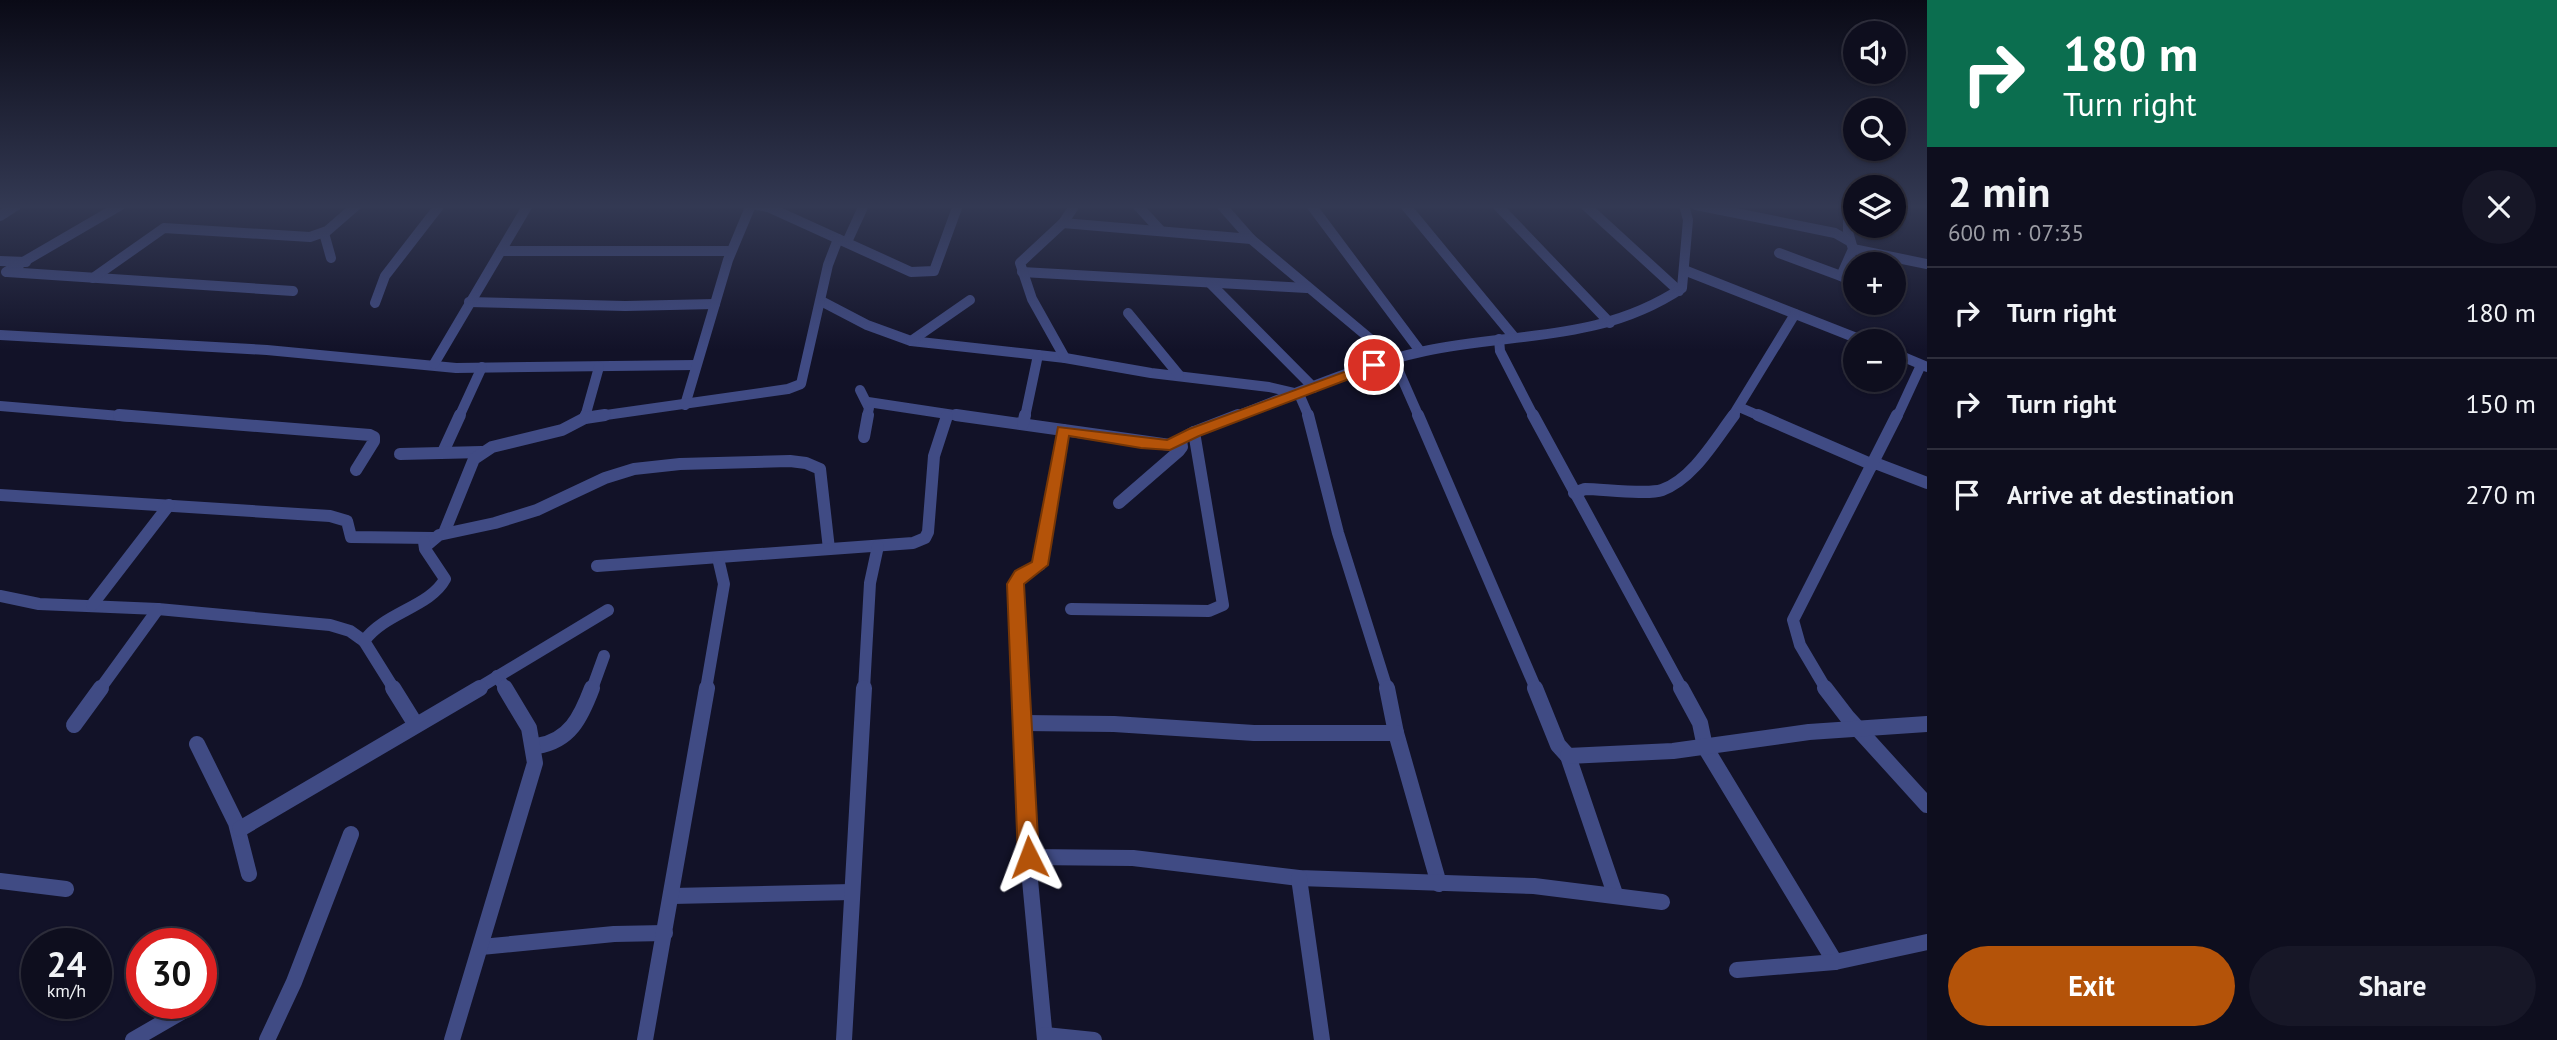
<!DOCTYPE html>
<html lang="en">
<head>
<meta charset="utf-8">
<style>
	body { margin:0; font-family:"PT Sans",sans-serif; background:#171727; color:#f1f3f6; height:100vh; display:flex; flex-direction:column; font-size:26px; white-space:nowrap }
	* { box-sizing:border-box; margin:0 }
	p { font-size:23px; color:#9b9ca4 }
	.icon { flex:none; width:38px; height:38px; fill:none; stroke:currentColor; stroke-width:2; stroke-linecap:round; stroke-linejoin:round }
	.map { position:relative; flex:1; overflow:hidden }
	.sheet { display:flex; flex-direction:column; background:#0e0e1e; width:630px }
	.sheet>* { flex:none }
	.top-card { background:#0b6e4f; color:#fff; overflow:hidden }
	.tools { position:absolute; left:1843px; top:21px; display:grid; gap:14px }
	.tools a { display:grid; place-items:center; width:63px; height:63px; border-radius:50%; background:#0e0e1e; box-shadow:0 2px 5px #0004,0 0 0 2px #2e2e3c; font-size:35px }
	.speed { position:absolute; left:21px; top:928px; display:flex; gap:14px; font-size:35px; font-weight:700; text-align:center }
	.speed>* { display:grid; place-content:center; width:91px; height:91px; border-radius:50%; background:#0e0e1e; box-shadow:0 2px 5px #0004,0 0 0 2px #2e2e3c; line-height:1 }
	.speed small { font-size:18px; font-weight:400 }
	.speed .limit { border:10px solid #d22; background:#fff; color:#111 }
	.pin { position:absolute; display:grid; place-items:center; width:60px; height:60px; color:#fff; margin:-30px; border:4px solid #fff; border-radius:50%; box-shadow:0 2px 7px #0007 }
	.me { position:absolute; width:77px; margin:-38px; rotate:357deg; stroke-linejoin:round; filter:drop-shadow(0 0 5px #0008) }
	.turn { display:flex; align-items:center; gap:24px; height:147px; padding:0 21px; font-size:32px }
	.turn .icon { width:91px; height:91px; stroke-width:2.5 }
	.turn b { display:block; font-size:49px; line-height:60px }
	.round { display:grid; place-items:center; flex:none; width:74px; height:74px; border-radius:37px; background:#171727 }
	.head { display:flex; align-items:center; justify-content:space-between; height:119px; padding:0 21px }
	h1 { font-size:42px; font-weight:600; line-height:52px }
	.action { display:flex; gap:14px; margin-top:auto; padding:14px 21px }
	.action a { flex:1; height:80px; border-radius:42px; background:#b45309; color:#fff; font-size:28px; font-weight:600; line-height:80px; text-align:center }
	.action a+a { background:#171727; color:#f1f3f6 }
	ul { padding:0; list-style:none }
	li { display:flex; align-items:center; gap:21px; height:91px; padding:0 21px; border-top:2px solid #2e2e3c }
	li div { flex:1 }
	li b { display:block; font-size:26px }
	li em { font-style:normal }
	main { display:flex; flex:1; min-height:0 }
	.map>svg:first-child { display:block }
	.lines { fill:none; stroke-linecap:round; stroke-linejoin:round }
	.minor-far2 { stroke:#404b84; stroke-width:10 }
	.minor-far1 { stroke:#404b84; stroke-width:12 }
	.minor { stroke:#404b84; stroke-width:16 }
	.route { fill:#b45309; stroke:#753606; stroke-width:2 }
</style>
</head>
<body>
<main>
<div class="map">
<svg width="1927" height="1040" viewBox="0 0 1927 1040">
	<rect width="100%" height="100%" fill="#121228"/>
	<g class="lines">
		<!-- minor-far2 -->
		<g class="minor-far2">
			<path d="M757 205 768 207 911 272 934 271 958 205"/>
			<path d="M1137 205 1160 230"/>
			<path d="M1221 205 1251 239 1393 358 1419 417"/>
			<path d="M1311 205 1420 351"/>
			<path d="M1405 205 1514 337"/>
			<path d="M1497 205 1610 323"/>
			<path d="M1585 205 1679 291"/>
			<path d="M1696 205 1835 233 1849 241"/>
			<path d="M0 216 17 205"/>
			<path d="M1063 223 1251 239"/>
			<path d="M324 233 331 258"/>
			<path d="M847 242 864 205"/>
			<path d="M1853 249 1927 264"/>
			<path d="M501 251H731"/>
			<path d="M1779 253 1841 276 1855 284"/>
			<path d="M0 261 26 262"/>
			<path d="M1684 270 1864 341"/>
			<path d="M6 272 121 205"/>
			<path d="M7 272 293 291"/>
			<path d="M1022 272 1307 288"/>
			<path d="M1841 276 1853 249 1848 232V205"/>
			<path d="M93 278 164 228 310 237 327 231 357 205"/>
			<path d="M1210 283 1314 388"/>
			<path d="M821 301 867 325 911 341 1065 358 1151 373 1269 387 1299 394 1309 417"/>
			<path d="M469 302 625 306 715 304"/>
			<path d="M375 303 385 276 440 205"/>
			<path d="M1128 313 1179 375"/>
			<path d="M0 335 267 350 456 368 696 365"/>
			<path d="M1499 339 1500 351 1534 417"/>
			<path d="M911 341 970 300"/>
			<path d="M1894 353 1927 367"/>
			<path d="M1065 358 1032 299 1020 263 1063 223 1073 208 1071 205"/>
			<path d="M434 364 528 205"/>
			<path d="M860 390 869 408 867 417"/>
			<path d="M868 402 967 417"/>
			<path d="M685 405 728 260 751 205"/>
			<path d="M0 406 132 417"/>
			<path d="M1739 407 1762 417"/>
			<path d="M459 417 482 367"/>
			<path d="M585 417 599 367"/>
			<path d="M592 417 788 389 801 384 828 265 838 239"/>
			<path d="M1025 417 1038 355"/>
			<path d="M1234 417C1297 393 1359 365 1425 351 1516 332 1601 342 1682 288L1688 220 1684 205"/>
			<path d="M1732 417 1795 314"/>
			<path d="M1897 417 1921 365"/>
		</g>
		<!-- minor-far1 -->
		<g class="minor-far1">
			<path d="M119 415 370 435 374 437V441L356 470"/>
			<path d="M956 415 1170 445 1194 432 1238 415"/>
			<path d="M1308 415 1338 533 1387 689"/>
			<path d="M1418 415 1536 689"/>
			<path d="M1533 415 1682 689"/>
			<path d="M1758 415 1873 465"/>
			<path d="M585 418 586 415"/>
			<path d="M1023 424 1025 415"/>
			<path d="M864 437 868 415"/>
			<path d="M443 452 460 415"/>
			<path d="M400 454 482 452"/>
			<path d="M1875 463 1927 483"/>
			<path d="M1574 493 1585 489C1602 489 1648 495 1662 490 1693 479 1715 440 1734 415"/>
			<path d="M0 495 330 516 347 521 351 537 433 538"/>
			<path d="M1119 503 1179 451 1182 447 1181 440"/>
			<path d="M444 533 474 459 492 447 562 430 585 418 605 415"/>
			<path d="M426 546 439 535 495 523 537 510 605 478 634 469 680 464 790 461 806 463 820 469 829 549"/>
			<path d="M597 566 913 543 925 538 928 532 934 456 947 416"/>
			<path d="M0 596 39 604 158 609 330 625 350 631 364 641"/>
			<path d="M92 605 169 505"/>
			<path d="M1071 609 1209 611 1223 605 1194 432"/>
			<path d="M497 676 506 689"/>
			<path d="M100 689 158 609"/>
			<path d="M394 689 364 641C385 612 430 607 445 579L425 549 424 542"/>
			<path d="M477 689 608 610"/>
			<path d="M592 689 604 656"/>
			<path d="M706 689 724 584 718 558"/>
			<path d="M864 689 870 583 878 546"/>
			<path d="M1020 689 1016 584 1021 575 1040 565 1063 430"/>
			<path d="M1826 689 1800 645 1793 620 1897 415"/>
		</g>
		<!-- minor -->
		<g class="minor">
			<path d="M393 688 416 725"/>
			<path d="M1020 688 1027 848 1045 1040"/>
			<path d="M1387 688 1396 733 1439 884"/>
			<path d="M1535 688 1558 745 1568 756 1615 894"/>
			<path d="M1681 688 1700 723 1705 747 1835 962"/>
			<path d="M1825 688 1848 718 1927 805"/>
			<path d="M1023 723 1114 724 1254 733H1396"/>
			<path d="M74 725 101 688"/>
			<path d="M197 744 236 823 249 874"/>
			<path d="M537 746C570 741 581 717 592 688"/>
			<path d="M1568 756 1673 751 1809 732 1927 724"/>
			<path d="M240 829 480 688"/>
			<path d="M1029 857 1133 858 1299 878 1534 886 1662 902"/>
			<path d="M1299 878 1322 1040"/>
			<path d="M0 881 66 889"/>
			<path d="M672 896 852 892"/>
			<path d="M481 947 614 934 665 933"/>
			<path d="M1737 970 1835 962 1927 942"/>
			<path d="M1045 1035 1094 1040"/>
			<path d="M133 1040 183 1011"/>
			<path d="M267 1040 294 982 351 834"/>
			<path d="M452 1040 535 763 529 728 505 688"/>
			<path d="M645 1040 707 688"/>
			<path d="M844 1040 864 688"/>
		</g>
	</g>
	<!-- sky -->
	<linearGradient id="sky" x2="0" y2="1"><stop stop-color="#0a0a16"/><stop offset="0.59" stop-color="#333953"/><stop offset="1" stop-color="#333953" stop-opacity="0"/></linearGradient>
	<rect width="1927" height="350" fill="url(#sky)"/>
	<!-- route -->
	<path class="route" d="M1374 361 1378 363V368L1199 436 1170 450 1141 448 1069 436 1048 565 1024 584 1039 857 1036 864 1029 867 1021 864 1018 857 1007 584 1015 571 1032 562 1058 427 1167 440 1189 429Z"/>
</svg>
<div class="tools">
<a><svg class="icon" aria-label="sound" viewBox="0 0 24 24"><path d="M4 9h4l5-4v14l-5-4H4zM17 9q2 3 0 6"/></svg></a>
<a><svg class="icon" aria-label="search" viewBox="0 0 24 24"><circle cx="10" cy="10" r="6"/><path d="M15 15l6 6"/></svg></a>
<a><svg class="icon" aria-label="layers" viewBox="0 0 24 24"><path d="M12 4l9 5-9 5-9-5zM3 14l9 5 9-5"/></svg></a>
<a>+</a>
<a>−</a>
</div>
<div class="speed"><div>24<small>km/h</small></div><div class="limit">30</div></div>
<div class="pin" style="left:1374px;top:365px;background:#d93025"><svg class="icon" aria-label="arrive" viewBox="0 0 24 24"><path d="M6 21V4h12l-3 4 3 4H6"/></svg></div>
<svg class="me" style="left:1029px;top:857px" viewBox="-20 -20 40 40"><path d="M0-17L14 15 0 8-14 15z" fill="#b45309" stroke="#fff" stroke-width="4"/></svg>
</div>
<section class="sheet">
<div class="top-card">
<div class="turn"><svg class="icon" aria-label="right" viewBox="0 0 24 24"><path d="M7 20v-9h11M14 6l5 5-5 5"/></svg><div><b>180 m</b>Turn right</div></div>
</div>
<div class="head"><div><h1>2 min</h1><p>600 m · 07:35</p></div><a class="round"><svg class="icon" aria-label="close" viewBox="0 0 24 24"><path d="M6 6l12 12M18 6L6 18"/></svg></a></div>
<ul>
<li><svg class="icon" aria-label="right" viewBox="0 0 24 24"><path d="M7 20v-9h11M14 6l5 5-5 5"/></svg><div><b>Turn right</b></div><em>180 m</em></li>
<li><svg class="icon" aria-label="right" viewBox="0 0 24 24"><path d="M7 20v-9h11M14 6l5 5-5 5"/></svg><div><b>Turn right</b></div><em>150 m</em></li>
<li><svg class="icon" aria-label="arrive" viewBox="0 0 24 24"><path d="M6 21V4h12l-3 4 3 4H6"/></svg><div><b>Arrive at destination</b></div><em>270 m</em></li>
</ul>
<div class="action"><a>Exit</a><a>Share</a></div>
</section>
</main>
</body>
</html>
